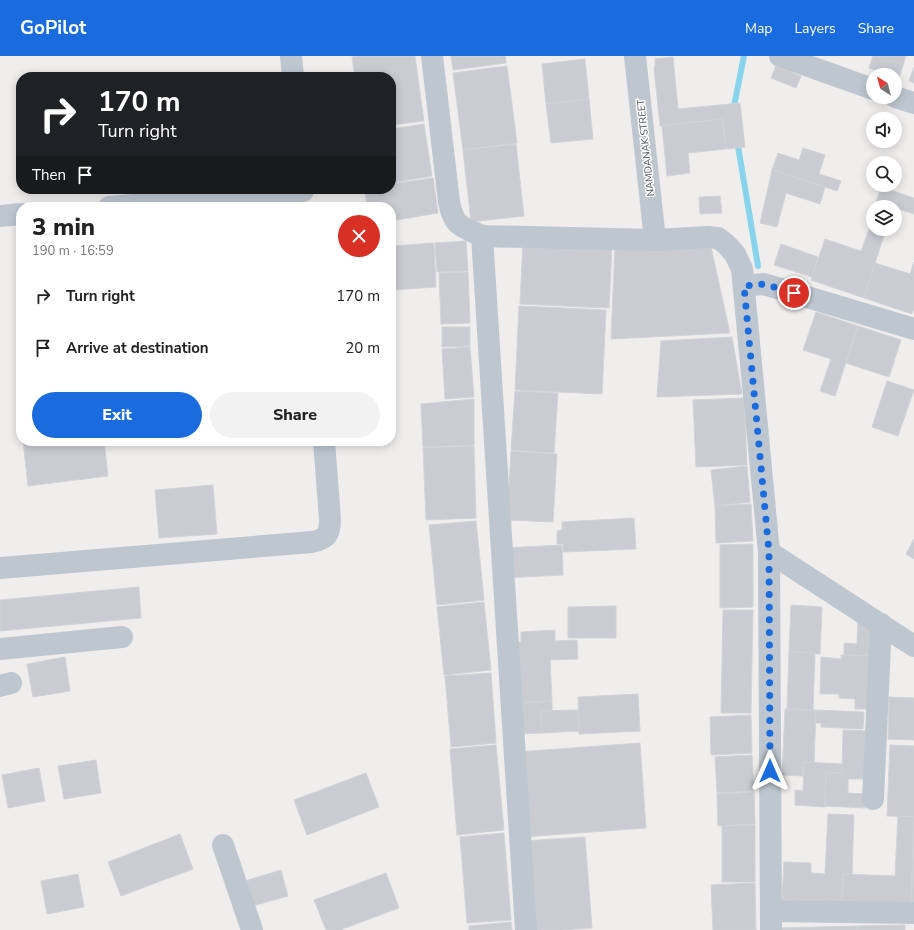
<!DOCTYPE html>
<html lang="en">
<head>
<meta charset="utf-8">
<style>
	body { margin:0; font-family:"Nunito Sans",sans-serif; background:#f2f2f2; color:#222; height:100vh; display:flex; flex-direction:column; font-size:15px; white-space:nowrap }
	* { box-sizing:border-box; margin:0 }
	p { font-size:13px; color:#767676 }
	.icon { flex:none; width:22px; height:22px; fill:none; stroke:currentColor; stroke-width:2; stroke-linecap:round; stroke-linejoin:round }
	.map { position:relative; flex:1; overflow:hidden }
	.side { position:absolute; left:16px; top:146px; width:380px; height:244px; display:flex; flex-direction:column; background:#fff; border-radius:16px; box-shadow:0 2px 10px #0003 }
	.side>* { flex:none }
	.banner { position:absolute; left:16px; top:16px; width:380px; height:122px; border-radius:16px; box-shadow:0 2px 10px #0003; background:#202124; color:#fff; overflow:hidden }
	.needle { width:26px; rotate:324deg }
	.fabs { position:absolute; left:866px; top:12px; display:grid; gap:8px }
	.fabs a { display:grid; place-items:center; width:36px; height:36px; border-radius:50%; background:#fff; box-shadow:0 2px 10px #0003; font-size:20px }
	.pin { position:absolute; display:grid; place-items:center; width:34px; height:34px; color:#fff; margin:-17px; border:2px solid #fff; border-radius:50%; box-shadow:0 1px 4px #0007 }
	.me { position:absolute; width:44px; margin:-22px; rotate:0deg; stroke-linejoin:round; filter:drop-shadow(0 0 3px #0008) }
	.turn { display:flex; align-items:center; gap:14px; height:84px; padding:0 16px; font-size:18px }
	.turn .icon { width:52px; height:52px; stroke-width:2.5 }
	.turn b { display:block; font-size:28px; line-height:34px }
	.then { display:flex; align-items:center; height:38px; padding:0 16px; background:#0003; gap:8px; font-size:15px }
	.round { display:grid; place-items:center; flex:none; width:42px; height:42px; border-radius:21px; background:#f2f2f2 }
	.headline { display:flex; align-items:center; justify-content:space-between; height:68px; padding:0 16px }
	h1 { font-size:24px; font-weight:800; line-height:30px }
	.primary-button { display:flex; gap:8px; margin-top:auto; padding:8px 16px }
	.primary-button a { flex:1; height:46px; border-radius:24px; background:#1a6bdd; color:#fff; font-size:16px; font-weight:800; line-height:46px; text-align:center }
	.primary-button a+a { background:#f2f2f2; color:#222 }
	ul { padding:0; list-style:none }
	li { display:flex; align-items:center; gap:12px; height:52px; padding:0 16px }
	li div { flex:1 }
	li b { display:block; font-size:15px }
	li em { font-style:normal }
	header { display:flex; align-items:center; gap:24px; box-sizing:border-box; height:56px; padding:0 20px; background:#1a6bdd; color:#fff }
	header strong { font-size:19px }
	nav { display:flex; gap:22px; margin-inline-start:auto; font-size:14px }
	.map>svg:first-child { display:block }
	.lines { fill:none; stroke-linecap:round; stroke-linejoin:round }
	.stream { stroke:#88d4eb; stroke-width:6 }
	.building { fill:#caccd2; stroke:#d1d3d9 }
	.minor { stroke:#bec7d0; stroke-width:22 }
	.route { stroke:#1a6bdd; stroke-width:7; stroke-dasharray:0 12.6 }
	.labels { text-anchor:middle; stroke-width:3; stroke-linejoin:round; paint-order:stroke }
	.street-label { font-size:10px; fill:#46505b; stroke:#fff }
</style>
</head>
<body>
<header>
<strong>GoPilot</strong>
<nav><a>Map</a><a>Layers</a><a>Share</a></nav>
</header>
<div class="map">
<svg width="914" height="874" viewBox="0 0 914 874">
	<rect width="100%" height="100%" fill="#f0eded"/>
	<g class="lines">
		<!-- stream -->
		<g class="stream">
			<path d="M733 55 744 0"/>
			<path d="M737 84 758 210"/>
		</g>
	</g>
	<!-- building -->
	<g class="building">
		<path d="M358 0H415L424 65 391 69V21H355L352 1Z"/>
		<path d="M451 0H505L506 7 453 14Z"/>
		<path d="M873 0H906L899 22 895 21V19H890L869 12Z"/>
		<path d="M673 1 678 53 740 47 745 91 726 93 722 63 660 70 654 12 655 11V3Z"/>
		<path d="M585 3 589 43 546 48 542 8Z"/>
		<path d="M507 10 517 87 463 94 453 17Z"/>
		<path d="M776 10 801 20 796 32 771 22Z"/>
		<path d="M914 11V27L909 25Z"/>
		<path d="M589 43 593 83 551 87 546 48Z"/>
		<path d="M722 63 726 93 688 97 690 117 667 120 662 70Z"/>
		<path d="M424 68 432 120 391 127V73Z"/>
		<path d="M516 88 524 160 471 166 463 94Z"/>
		<path d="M803 92 825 99 819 118 841 125 837 135 772 114 778 97 799 104Z"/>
		<path d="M772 114 825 131 820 148 786 137 777 171 760 167Z"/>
		<path d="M433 122 438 157 391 165V151H367L365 133H391V128Z"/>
		<path d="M881 131 914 142V158L895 152V151L876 146Z"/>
		<path d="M324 133H352V134L325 137Z"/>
		<path d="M720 140 722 157 700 158 699 141Z"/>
		<path d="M870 171 885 176 864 242 811 224 825 183 861 195Z"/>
		<path d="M466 185 468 215 437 216 435 187Z"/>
		<path d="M523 185 612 189 609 252 520 248Z"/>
		<path d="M434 187 436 231 392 234 391 190Z"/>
		<path d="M781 188 818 201 812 221 774 209Z"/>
		<path d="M615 190 711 191 730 277 611 283Z"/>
		<path d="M914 206V252L912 258 864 242 875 207 910 218Z"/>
		<path d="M468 216 470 267 441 268 439 217Z"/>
		<path d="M519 250 606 254 602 338 515 334Z"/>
		<path d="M816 256 858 270 835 340 820 335 831 303 803 294Z"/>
		<path d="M858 270 901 284 889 321 846 307Z"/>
		<path d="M442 271H470V290L442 291Z"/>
		<path d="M732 281 742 338 657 341 661 285Z"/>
		<path d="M470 291 474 341 445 343 442 293Z"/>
		<path d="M887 325 914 334 898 380 872 371Z"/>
		<path d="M515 335 558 337 554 397 511 394Z"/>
		<path d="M17 341H21V371Z"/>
		<path d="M744 342 747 409 696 411 693 344Z"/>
		<path d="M474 343V389L423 391 421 348Z"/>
		<path d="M23 385H104L108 420 28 430Z"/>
		<path d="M474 390 476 462 426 464 423 392Z"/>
		<path d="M511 395 557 398 553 466 507 464Z"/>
		<path d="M747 410 750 446 715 450 711 414Z"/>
		<path d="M213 429 217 478 159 482 155 434Z"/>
		<path d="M751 448 753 485 716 487 715 450Z"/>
		<path d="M634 462 636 493 563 496V488H557V475L562 474V466Z"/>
		<path d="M476 465 484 544 437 549 429 469Z"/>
		<path d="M914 483V503L906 498Z"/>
		<path d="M753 488V551L720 552V489Z"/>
		<path d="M562 489 563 519 504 522 503 492Z"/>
		<path d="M139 531 141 562 0 575V544Z"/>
		<path d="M484 546 491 614 444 619 437 551Z"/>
		<path d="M791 549 822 551 820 598 789 596Z"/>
		<path d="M616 550V582H568V551Z"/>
		<path d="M723 554H753L751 657H721Z"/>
		<path d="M858 564 875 573 874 600 844 599V587L857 588Z"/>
		<path d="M555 574V585L577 584 578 603 550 604 552 645 513 647 511 586H521V576Z"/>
		<path d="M789 596 815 597 813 654 787 653Z"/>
		<path d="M841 599 874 600 872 653H855V643L839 642V638H820L821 601 841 603Z"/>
		<path d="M65 601 70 635 33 641 27 608Z"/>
		<path d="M491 617 496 687 451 691 445 620Z"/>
		<path d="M638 638 640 675 579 678 578 641Z"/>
		<path d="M889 641 914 642V684L888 683Z"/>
		<path d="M552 645V655H541L542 677 515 678 513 647Z"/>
		<path d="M785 653 816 654 814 707 804 706 803 720 782 719Z"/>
		<path d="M578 654 579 675 542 677 541 655Z"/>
		<path d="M816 654 864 656 863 673 821 671V667H815Z"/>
		<path d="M751 659 752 697 711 699 710 661Z"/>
		<path d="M843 674 867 675 865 723H848V737L865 738V752L825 750 826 716 842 717Z"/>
		<path d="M640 687 646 772 523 781 517 696Z"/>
		<path d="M496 689 504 774 457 779 450 693Z"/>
		<path d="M890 689 914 690V761L887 760Z"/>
		<path d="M752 699 754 735 717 737 715 701Z"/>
		<path d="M96 704 101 737 64 743 58 710Z"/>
		<path d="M804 706 842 708V717L826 716 825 751 795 749V734L803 735Z"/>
		<path d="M39 712 45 745 8 752 2 719Z"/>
		<path d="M366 717 379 751 307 779 294 744Z"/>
		<path d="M754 736 755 768 718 770 717 738Z"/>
		<path d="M828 758 854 759 852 819 843 818 842 846 782 844 784 806 811 807V817L825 818Z"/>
		<path d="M898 760 914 761 911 849 842 846 843 818 895 820Z"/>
		<path d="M755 769V826H722V770Z"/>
		<path d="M504 777 511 864 467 867 460 781Z"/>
		<path d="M180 778 193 813 121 840 108 806Z"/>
		<path d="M914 780V849H911Z"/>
		<path d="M585 781 592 872 561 874H530L523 785Z"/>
		<path d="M281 814 288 840 253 850 245 825Z"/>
		<path d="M386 817 399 852 340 874H326L314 844Z"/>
		<path d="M78 818 84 851 47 858 41 825Z"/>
		<path d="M755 827 756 874H713L711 829Z"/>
		<path d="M511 866 512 874H469V870Z"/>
		<path d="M905 869V874H857V870Z"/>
		<path d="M857 870V874H779V872Z"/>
	</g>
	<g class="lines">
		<!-- minor -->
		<g class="minor">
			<path d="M291 0 293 21"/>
			<path d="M432 0 449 146C454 171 461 170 482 180L655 184 707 181 718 182 726 188 735 198 742 213 769 496 771 874"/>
			<path d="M635 0 655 184"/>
			<path d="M780 0 873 33"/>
			<path d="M895 41 914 47"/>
			<path d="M109 151 303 135"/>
			<path d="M0 160 21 158"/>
			<path d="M482 180 526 874"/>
			<path d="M744 230 764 228 914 273"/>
			<path d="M769 496 914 590"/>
			<path d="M0 512 312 486C327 483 330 478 330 463L324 385"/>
			<path d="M0 593 122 581"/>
			<path d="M0 630 11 627"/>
			<path d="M873 743 881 568"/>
			<path d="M223 789 252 874"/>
			<path d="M771 855 914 857"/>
		</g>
	</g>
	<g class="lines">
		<!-- route -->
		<path class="route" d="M770 715 769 496 744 230 764 228 794 237"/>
	</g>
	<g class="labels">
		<!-- street labels -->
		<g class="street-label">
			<text transform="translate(645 92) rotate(-96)" y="4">NAMDANAK STREET</text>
		</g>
	</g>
</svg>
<div class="fabs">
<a><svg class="needle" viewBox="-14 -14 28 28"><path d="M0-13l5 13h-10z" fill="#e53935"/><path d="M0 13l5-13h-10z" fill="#767676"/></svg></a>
<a><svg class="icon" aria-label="sound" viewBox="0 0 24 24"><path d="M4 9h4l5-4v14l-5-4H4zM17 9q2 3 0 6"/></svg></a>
<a><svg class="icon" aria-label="search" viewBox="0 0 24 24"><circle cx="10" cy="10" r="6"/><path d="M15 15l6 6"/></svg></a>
<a><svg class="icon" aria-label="layers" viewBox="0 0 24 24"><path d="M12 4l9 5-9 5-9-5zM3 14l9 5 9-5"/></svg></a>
</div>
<div class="pin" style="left:794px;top:237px;background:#d93025"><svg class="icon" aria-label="arrive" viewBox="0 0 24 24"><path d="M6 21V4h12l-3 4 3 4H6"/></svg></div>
<svg class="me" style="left:770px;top:715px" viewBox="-20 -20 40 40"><path d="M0-17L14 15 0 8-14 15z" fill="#1a6bdd" stroke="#fff" stroke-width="4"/></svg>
<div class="banner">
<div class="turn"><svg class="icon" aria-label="right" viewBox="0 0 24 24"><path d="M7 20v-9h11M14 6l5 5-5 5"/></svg><div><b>170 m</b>Turn right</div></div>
<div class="then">Then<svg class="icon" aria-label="arrive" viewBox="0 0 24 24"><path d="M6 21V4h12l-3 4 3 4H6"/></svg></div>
</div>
<section class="side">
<div class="headline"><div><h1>3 min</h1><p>190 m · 16:59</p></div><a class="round" style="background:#d93025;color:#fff"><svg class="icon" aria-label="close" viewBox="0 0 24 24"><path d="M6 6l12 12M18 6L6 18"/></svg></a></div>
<ul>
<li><svg class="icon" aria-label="right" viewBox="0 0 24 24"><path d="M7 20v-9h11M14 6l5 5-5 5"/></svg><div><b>Turn right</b></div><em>170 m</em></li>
<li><svg class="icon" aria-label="arrive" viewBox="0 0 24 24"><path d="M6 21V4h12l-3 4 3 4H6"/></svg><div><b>Arrive at destination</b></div><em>20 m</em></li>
</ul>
<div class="primary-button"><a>Exit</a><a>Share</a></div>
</section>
</div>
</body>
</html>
